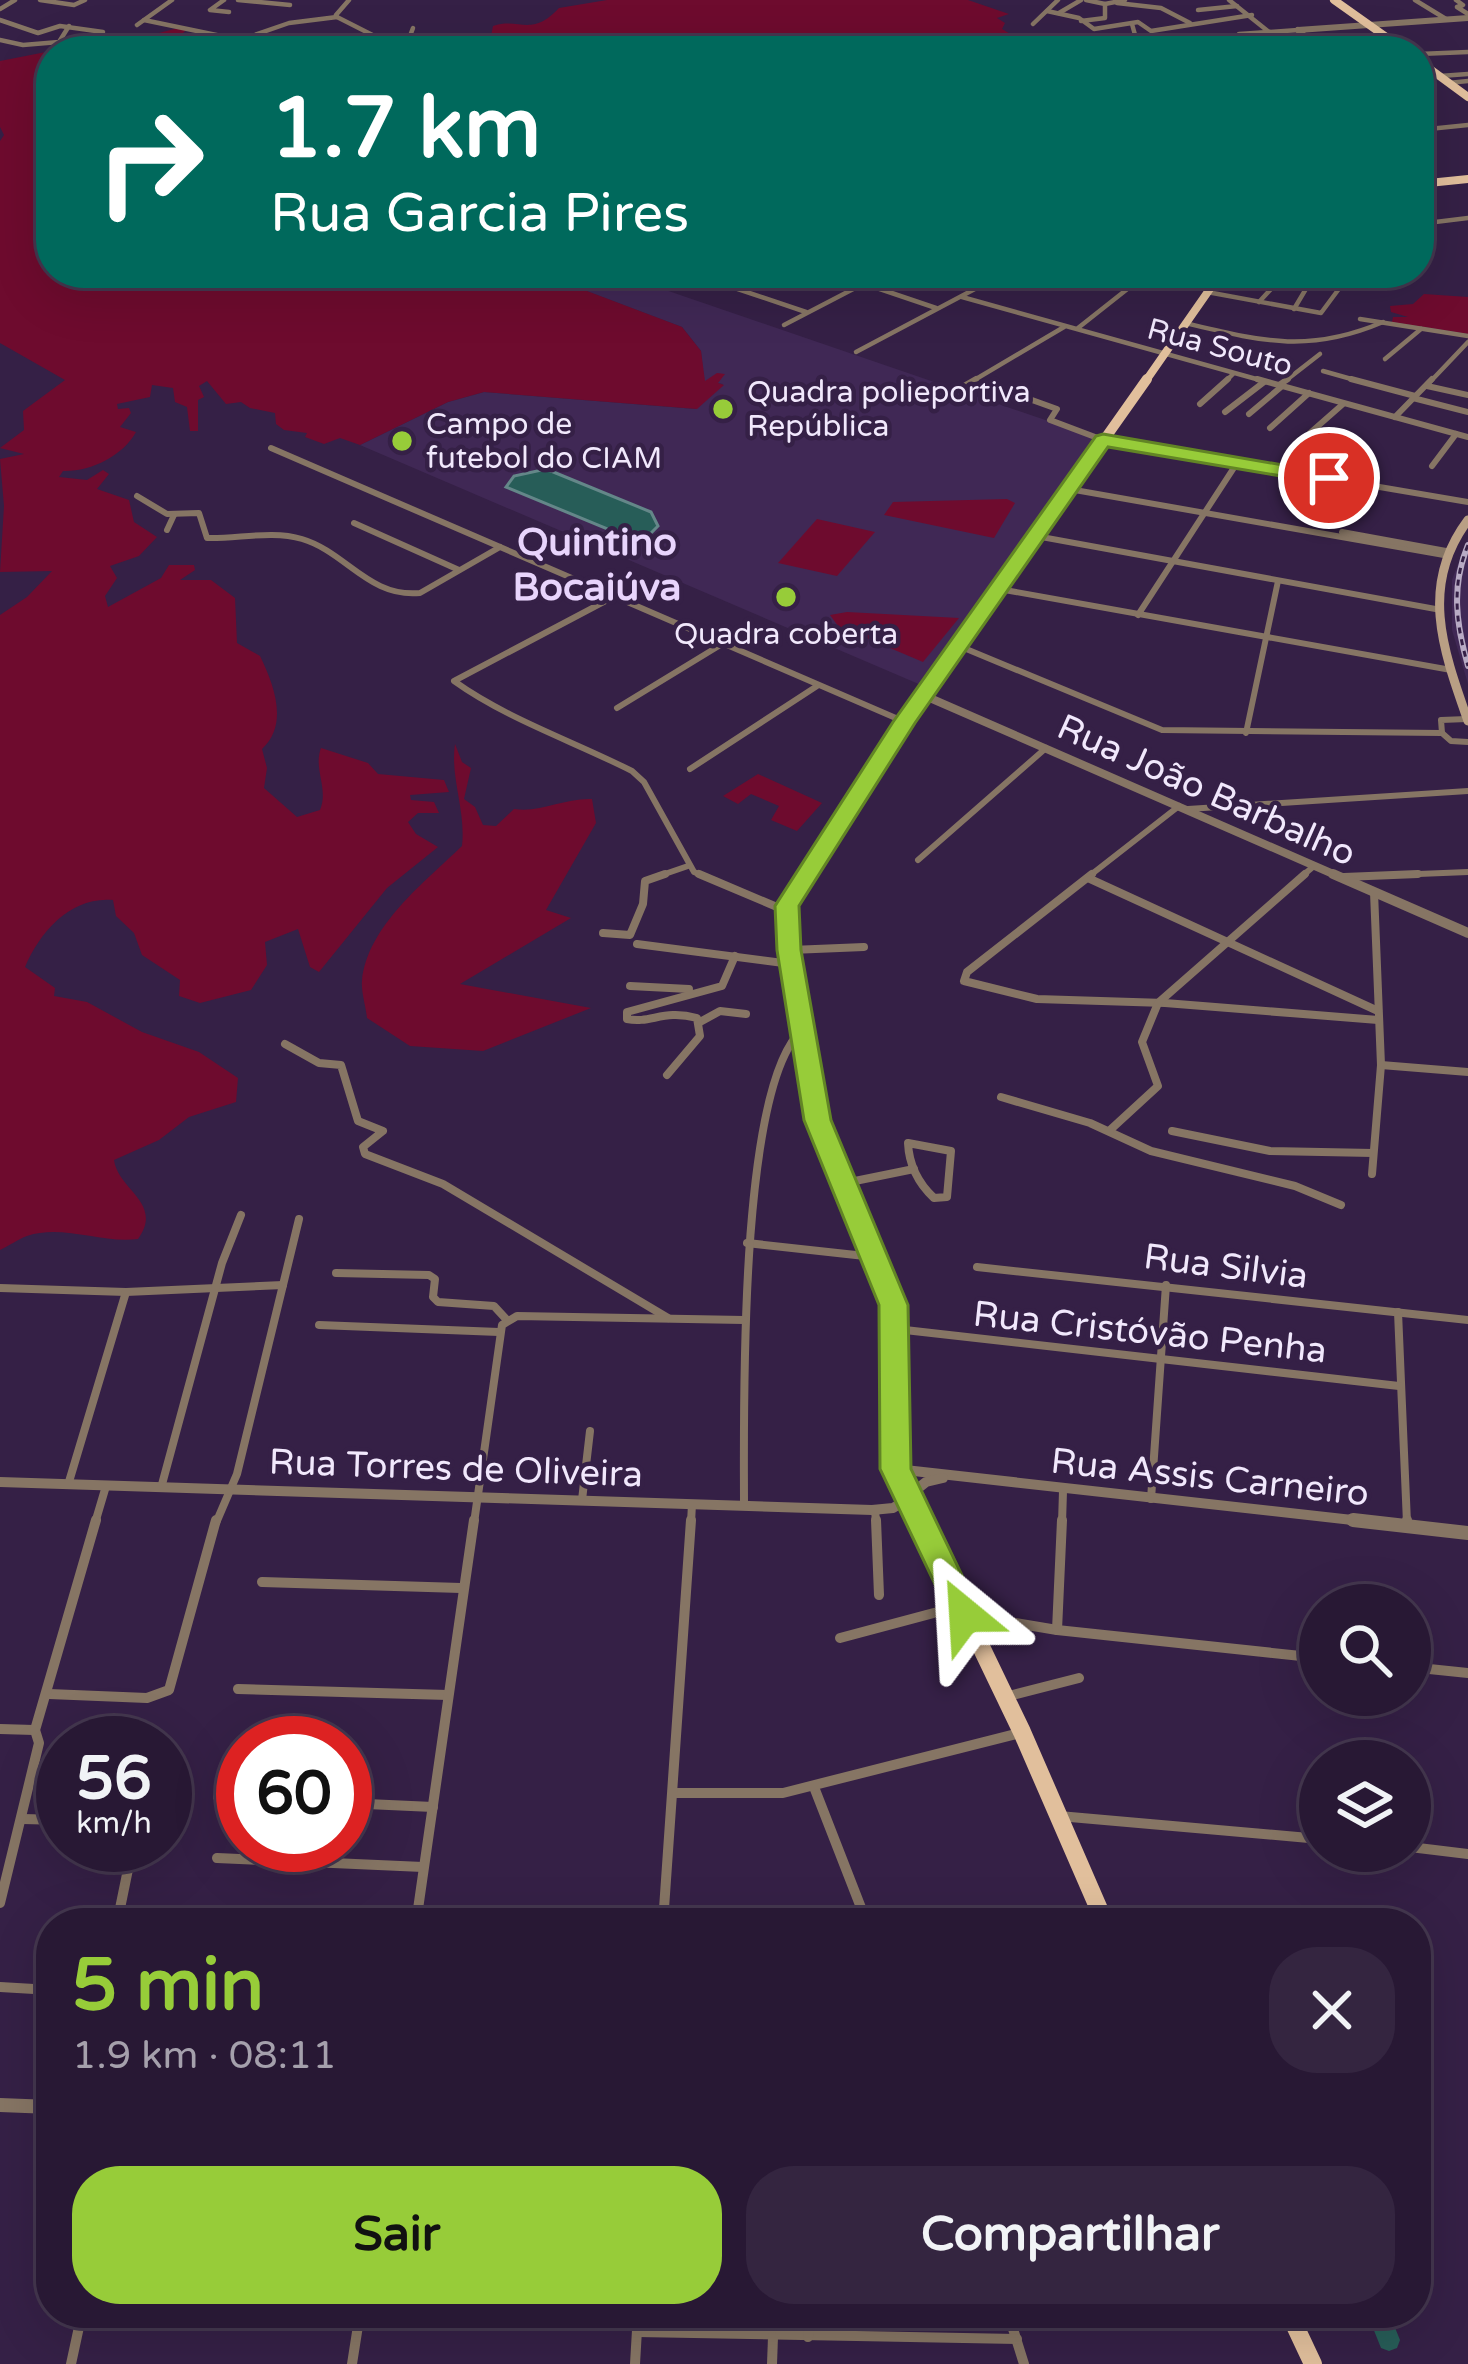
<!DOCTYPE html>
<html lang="pt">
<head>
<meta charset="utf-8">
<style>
	body { margin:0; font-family:"Varela Round",sans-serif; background:#342540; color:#f1f3f6; height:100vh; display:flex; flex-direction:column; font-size:45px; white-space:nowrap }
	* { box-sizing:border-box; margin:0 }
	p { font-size:39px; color:#a5a0ac }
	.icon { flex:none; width:66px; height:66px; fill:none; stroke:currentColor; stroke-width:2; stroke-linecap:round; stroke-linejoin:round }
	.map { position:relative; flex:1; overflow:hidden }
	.panel { position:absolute; left:36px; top:1908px; width:1395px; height:420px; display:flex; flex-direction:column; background:#281834; border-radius:48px; box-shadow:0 12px 48px #0002,0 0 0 3px #44374f }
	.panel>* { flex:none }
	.hud { position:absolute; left:36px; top:36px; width:1398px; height:252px; border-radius:48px; box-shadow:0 12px 48px #0002,0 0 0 3px #44374f; background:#00695c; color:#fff; overflow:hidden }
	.fabs { position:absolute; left:1299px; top:1584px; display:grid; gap:24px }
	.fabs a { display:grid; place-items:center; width:132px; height:132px; border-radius:50%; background:#281834; box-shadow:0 12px 48px #0002,0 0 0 3px #44374f; font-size:60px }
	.speed { position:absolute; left:36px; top:1716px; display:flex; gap:24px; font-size:60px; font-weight:700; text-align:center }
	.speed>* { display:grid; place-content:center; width:156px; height:156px; border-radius:50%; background:#281834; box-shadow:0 12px 48px #0002,0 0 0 3px #44374f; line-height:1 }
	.speed small { font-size:30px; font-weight:400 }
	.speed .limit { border:18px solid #d22; background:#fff; color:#111 }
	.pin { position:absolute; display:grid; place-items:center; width:102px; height:102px; color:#fff; margin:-51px; border:6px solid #fff; border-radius:50%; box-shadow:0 3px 12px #0007 }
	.me { position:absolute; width:132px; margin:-66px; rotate:333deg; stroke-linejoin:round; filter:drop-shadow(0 0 9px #0008) }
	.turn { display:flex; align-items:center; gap:42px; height:252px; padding:0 36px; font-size:54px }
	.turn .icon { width:156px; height:156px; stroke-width:2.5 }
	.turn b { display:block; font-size:84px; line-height:102px }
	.round { display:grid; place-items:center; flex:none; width:126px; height:126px; border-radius:48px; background:#342540 }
	.summary { display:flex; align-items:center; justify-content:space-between; height:204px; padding:0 36px }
	h1 { font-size:72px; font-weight:700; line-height:90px; color:#97cc39 }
	.cta { display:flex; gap:24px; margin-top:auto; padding:24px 36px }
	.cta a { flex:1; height:138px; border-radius:48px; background:#97cc39; color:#111; font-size:48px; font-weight:700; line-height:138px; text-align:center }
	.cta a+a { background:#342540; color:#f1f3f6 }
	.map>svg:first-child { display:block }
	.built { fill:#402855 }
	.green { fill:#6e0b2e }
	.water { fill:#275d58; stroke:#648789; stroke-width:3 }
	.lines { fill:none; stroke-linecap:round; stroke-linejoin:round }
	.river { fill:#275d58; fill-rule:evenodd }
	.minor-far3 { stroke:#867564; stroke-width:4.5 }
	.minor-far2 { stroke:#867564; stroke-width:6 }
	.minor-far1 { stroke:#867564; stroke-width:8 }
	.minor { stroke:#867564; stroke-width:10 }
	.tertiary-far3 { stroke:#867564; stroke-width:6 }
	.tertiary-far2 { stroke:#867564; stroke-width:8 }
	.tertiary-far1 { stroke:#867564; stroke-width:10 }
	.tertiary { stroke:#867564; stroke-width:14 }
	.secondary { stroke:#b99f84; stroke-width:9 }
	.primary-far3 { stroke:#e1bf9c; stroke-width:8 }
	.primary-far2 { stroke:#e1bf9c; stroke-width:10 }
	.primary-far1 { stroke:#e1bf9c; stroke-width:14 }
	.primary { stroke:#e1bf9c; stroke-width:18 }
	.rail-casing { stroke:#b8abc4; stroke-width:6 }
	.rail { stroke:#352046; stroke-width:3; stroke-dasharray:6; stroke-linecap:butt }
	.route { fill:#97cc39; stroke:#628525; stroke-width:3 }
	.poi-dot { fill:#97cc39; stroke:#352046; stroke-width:4.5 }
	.labels { text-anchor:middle; stroke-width:9; stroke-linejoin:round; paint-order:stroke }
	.far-street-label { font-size:30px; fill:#f1e8fc; stroke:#352046 }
	.far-poi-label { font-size:30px; fill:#f1e8fc; stroke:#352046; text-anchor:start }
	.street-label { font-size:36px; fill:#f1e8fc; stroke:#352046 }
	.far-district-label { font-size:39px; font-weight:bold; fill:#e8d4fc; stroke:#352046 }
</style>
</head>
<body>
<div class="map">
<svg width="1468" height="2364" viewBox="0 0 1468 2364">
	<rect width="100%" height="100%" fill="#352046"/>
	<!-- built -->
	<g class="built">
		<path d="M580 273H616L1095 437 921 685 360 445 448 402 484 392 696 409 723 384 704 381 701 351 682 327 578 288Z"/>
		<path d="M1468 538V684L1452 630V580Z"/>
	</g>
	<!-- green -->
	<g class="green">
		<path d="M607 0H968L1009 14 997 18 1005 23 1002 29 1017 38 1005 40 1008 51H477L490 41 493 26C520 17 531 38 559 8Z"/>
		<path d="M182 27 187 29 180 36H200L192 42 235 47 232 51H51L91 39 139 47 151 44 155 34Z"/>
		<path d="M51 51V273H580L586 278 579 282V288L682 327 701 351 705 381 717 373 725 374 718 383 724 385 697 409 484 392 448 402 360 445 340 438 324 444 305 437 307 433 284 430 276 424 275 413 250 408 241 402 226 404 207 381 199 386 204 397 198 400V431H190L187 407 175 402 173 388 152 385 150 397 117 404 118 409 129 408 131 413 120 427 136 432C123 456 90 472 63 471L59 477 87 480 103 470 109 474 97 489 129 500 134 522 157 537 139 556 110 566 117 578 105 596 108 607 161 578 169 565H194L195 570 180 580H211L235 598 237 643 260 656C274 685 289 724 262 749L267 768 264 788 297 817 320 810C329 788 313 769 321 748L368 763 378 774 444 780 449 792 410 795 411 800 434 802 439 813H418L408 822 416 834 438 847 387 888 319 972 310 967 298 929 265 942 267 965 251 990 200 1003 179 996 180 980 142 955 134 933 116 916 113 900C72 896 40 931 25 967L55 988 54 996 87 1002 142 1032 199 1052 238 1078 236 1102 189 1117 159 1140 114 1160C118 1190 164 1203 138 1239 102 1244 63 1224 27 1236 18 1239 9 1246 0 1250V615L27 597 52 571 0 572 4 506 0 459 24 454 0 448 24 430 23 411 65 380 0 343V141L4 135 0 127V61Z"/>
		<path d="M1424 294 1468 297V334L1392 322 1393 317H1408L1391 312 1390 306 1413 304Z"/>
		<path d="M1007 499 1015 503 994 538 884 515 893 502Z"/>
		<path d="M817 519 875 532 837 576 778 563Z"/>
		<path d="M847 612 959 618 923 662 838 626 830 615Z"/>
		<path d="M455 744 462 762 471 768 464 799 475 807 483 825 496 826 514 809C541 813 563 798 592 799L596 823 546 910 571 918 460 984 591 1008 483 1051 410 1046 367 1018C366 1007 361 992 362 981 367 926 426 881 462 846 466 810 450 778 455 744Z"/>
		<path d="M758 774 822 803 797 831 771 820 779 806 751 794 738 804 723 796Z"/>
	</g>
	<!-- water -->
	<path class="water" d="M546 469 651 512 658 526 646 538 634 540 506 487 514 476Z"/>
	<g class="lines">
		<!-- river -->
		<path class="river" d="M1367 2313H1389L1400 2340 1397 2348 1389 2351 1381 2348Z"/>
		<!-- minor-far3 -->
		<g class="minor-far3">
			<path d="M40 0 74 5 85 0"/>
			<path d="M224 0 210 10 229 12"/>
			<path d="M238 0 290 5"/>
			<path d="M1086 0 1105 4 1125 0"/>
			<path d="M1229 0 1269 32"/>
			<path d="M1415 0 1446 19"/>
			<path d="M1456 0 1463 5 1457 7 1468 14"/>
			<path d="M1117 3 1161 8 1190 23"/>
			<path d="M0 9 15 0"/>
			<path d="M1198 10 1237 6"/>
			<path d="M1047 11 1079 18 1094 29 1138 22 1151 31 1252 15"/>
			<path d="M1059 13 1081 0"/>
			<path d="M336 15 349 0"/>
			<path d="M337 17 404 51"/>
			<path d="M0 20 38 33 60 26 103 32"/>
			<path d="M144 20 226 37 282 39 286 44"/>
			<path d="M1081 21 1105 18V4"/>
			<path d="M1033 24 1058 0"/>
			<path d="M1132 24 1137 42 1160 45"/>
			<path d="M137 25 172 0"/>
			<path d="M1260 33 1262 51"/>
			<path d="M1239 34 1298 30"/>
			<path d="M246 38 289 23 337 17"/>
			<path d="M0 40 23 45 59 42 69 26"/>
			<path d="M1324 43 1385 35"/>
			<path d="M393 46 410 36 413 28"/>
			<path d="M1419 54 1468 52"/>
			<path d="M1440 76 1468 74"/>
			<path d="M1448 83 1468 81"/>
			<path d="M1419 130 1468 125"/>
			<path d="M1419 224 1468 218"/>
			<path d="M690 273 806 312"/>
			<path d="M1113 273 1163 284"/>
			<path d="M865 284 936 308"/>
			<path d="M735 288 761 273"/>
			<path d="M1207 292 1321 313 1344 282"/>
			<path d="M962 297 1267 382"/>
			<path d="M1259 302 1283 276 1313 277 1294 309"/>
			<path d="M1360 319 1468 336"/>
			<path d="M1185 323C1261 341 1308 354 1383 322"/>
			<path d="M784 325 884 273"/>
			<path d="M1078 328 1140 279"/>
			<path d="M856 352 1005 273"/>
			<path d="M1385 359 1421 329"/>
			<path d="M1323 371 1362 382"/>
			<path d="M971 382 1064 327"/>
			<path d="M1225 382 1233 374"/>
			<path d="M1284 382 1320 354"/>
			<path d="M1430 382 1468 342"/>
		</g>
		<!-- minor-far2 -->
		<g class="minor-far2">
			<path d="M1257 379 1468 437"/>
			<path d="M1351 379 1415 396"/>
			<path d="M1279 385 1288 379"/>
			<path d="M1427 386 1468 395"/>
			<path d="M962 387 976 379"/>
			<path d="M1413 398 1468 412"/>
			<path d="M1032 400 1057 409 1050 420 1103 440 1468 502"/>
			<path d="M1200 404 1228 379"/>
			<path d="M1225 412 1264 382"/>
			<path d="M1249 414 1281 387"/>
			<path d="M1395 417 1432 379"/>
			<path d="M1270 428 1309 393"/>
			<path d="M1310 433 1343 404"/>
			<path d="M271 448 905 722"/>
			<path d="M1432 466 1456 434"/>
			<path d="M1069 489 1444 555"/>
			<path d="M137 496 167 514 199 513 207 538C238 539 272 530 302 539 346 552 369 598 420 593L500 547"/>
			<path d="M354 523 459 570"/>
			<path d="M167 530 174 515"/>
			<path d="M1342 532 1446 551"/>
			<path d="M1036 536 1441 610"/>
			<path d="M999 589 1451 670"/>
			<path d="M615 596 454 681C507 719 573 741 632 771L644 782 694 872 706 877"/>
			<path d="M1138 615 1237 463"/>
			<path d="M959 646 1162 730 1442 733"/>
			<path d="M617 708 722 644"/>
			<path d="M1246 733 1278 581"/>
			<path d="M1442 733 1441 720 1467 719"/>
			<path d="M1442 733 1451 741 1468 742"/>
			<path d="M690 769 817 686"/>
			<path d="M1188 809 1468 791"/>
			<path d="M918 860 1046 748"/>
			<path d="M656 877 688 866"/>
			<path d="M1088 877 1179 806"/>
			<path d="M1301 877 1314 866"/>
			<path d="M1344 877 1468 872"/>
		</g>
		<!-- minor-far1 -->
		<g class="minor-far1">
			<path d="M699 874 784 910"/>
			<path d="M1092 874 967 972 964 981 1037 999 1165 1003 1378 1020"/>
			<path d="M1344 877 1418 874"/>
			<path d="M1088 878 1378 1011"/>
			<path d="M603 933 630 935 643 904 645 881 665 874"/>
			<path d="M637 944 791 964"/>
			<path d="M791 950 864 947"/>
			<path d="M630 986 689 989"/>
			<path d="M700 1022 720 1011 746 1014"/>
			<path d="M285 1044 319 1063 341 1065 358 1121 383 1131 363 1147 365 1154 443 1184 668 1318"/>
			<path d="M1381 1065 1468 1072"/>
			<path d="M667 1075 700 1036 697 1018C663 1009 651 1024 627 1019V1012L722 986 735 956"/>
			<path d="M1001 1097 1090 1123 1151 1151 1295 1186 1341 1205"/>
			<path d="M1109 1131 1158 1086 1142 1042 1158 1003 1305 874"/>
			<path d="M1172 1131 1270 1151 1373 1153"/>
			<path d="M908 1143 951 1151 947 1197 934 1198C918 1183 909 1165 908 1143Z"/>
			<path d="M1372 1174 1381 1065 1374 892"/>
			<path d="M845 1183 914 1169"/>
			<path d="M747 1243 874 1257"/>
			<path d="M977 1267 1468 1320"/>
			<path d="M336 1273 429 1275 435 1279 433 1297 438 1302 494 1306 506 1319"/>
			<path d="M283 1285 299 1219"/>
			<path d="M0 1288 126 1292 283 1285 237 1474 216 1523"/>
			<path d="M1398 1312 1407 1523"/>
			<path d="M319 1325 499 1332"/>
			<path d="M896 1329 1399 1386"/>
			<path d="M68 1485 126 1292"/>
			<path d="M161 1488 222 1263 241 1215"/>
			<path d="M1151 1499 1166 1285"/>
			<path d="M582 1500 590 1431"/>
			<path d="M744 1506C744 1415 738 1087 802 1030"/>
			<path d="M875 1509 876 1523"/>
			<path d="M95 1523 106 1486"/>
			<path d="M474 1523 502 1325 517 1316 744 1320"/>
			<path d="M691 1523 692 1504"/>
			<path d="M1062 1523 1063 1491"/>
		</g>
		<!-- minor -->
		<g class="minor">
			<path d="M876 1520 879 1595"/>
			<path d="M1407 1520V1526"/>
			<path d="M262 1582 461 1588"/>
			<path d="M967 1615 1057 1630 1320 1658"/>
			<path d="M1057 1630 1062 1520"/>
			<path d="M840 1638 960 1606"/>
			<path d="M1410 1667 1468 1673"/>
			<path d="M238 1689 448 1695"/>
			<path d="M49 1694 147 1698 169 1690 216 1520"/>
			<path d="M1005 1697 1079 1678"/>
			<path d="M0 1729 34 1730"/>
			<path d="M814 1787 867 1923"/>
			<path d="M674 1793H783L1020 1733"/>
			<path d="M218 1797 243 1798"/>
			<path d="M345 1803 433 1807"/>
			<path d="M1059 1816 1320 1839"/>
			<path d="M23 1819 63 1820"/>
			<path d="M1410 1847 1468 1854"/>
			<path d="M217 1858 423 1867"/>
			<path d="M0 1903 39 1743 35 1730 96 1520"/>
			<path d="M197 1922 227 1923"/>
			<path d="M117 1923 133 1845"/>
			<path d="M416 1923 474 1520"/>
			<path d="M663 1923 691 1520"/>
			<path d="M1191 1923 1229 1914 1237 1923"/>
			<path d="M0 1987 51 1990"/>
			<path d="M1008 2313 1024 2364"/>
			<path d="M637 2332 1017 2339"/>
			<path d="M808 2337 809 2313"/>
			<path d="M71 2364 82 2313"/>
			<path d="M352 2364 360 2313"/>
			<path d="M635 2364 638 2313"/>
			<path d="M772 2364 773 2337"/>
		</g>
		<!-- tertiary-far3 -->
		<g class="tertiary-far3">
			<path d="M1298 30 1468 18"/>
			<path d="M1298 30 1322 51"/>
		</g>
		<!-- tertiary-far2 -->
		<path class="tertiary-far2" d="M923 695 1340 877"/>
		<!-- tertiary-far1 -->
		<g class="tertiary-far1">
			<path d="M1333 874 1468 933"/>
			<path d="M896 1469 1379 1523"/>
			<path d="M0 1482 872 1510 893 1508 908 1499"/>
			<path d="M907 1497 926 1482 943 1478"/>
		</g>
		<!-- tertiary -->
		<g class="tertiary">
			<path d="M1353 1520 1468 1533"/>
			<path d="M0 2105 51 2107"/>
		</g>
		<!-- secondary -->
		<path class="secondary" d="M1468 520C1419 585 1443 650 1468 721"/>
		<!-- primary-far3 -->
		<g class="primary-far3">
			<path d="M1334 0 1406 51"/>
			<path d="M1419 61 1468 97"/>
			<path d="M1419 184 1468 179"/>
			<path d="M1145 382 1221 273"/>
		</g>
		<!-- primary-far2 -->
		<path class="primary-far2" d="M803 877 905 722 1147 379"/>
		<!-- primary-far1 -->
		<path class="primary-far1" d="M805 874 786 911 818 1120 894 1305 896 1469 922 1523"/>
		<!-- primary -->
		<g class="primary">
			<path d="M920 1520 1022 1732 1105 1923"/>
			<path d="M1289 2313 1313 2364"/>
		</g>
		<defs>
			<path id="rail" d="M1468 545C1451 586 1456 624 1468 666"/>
		</defs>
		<!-- rail casing -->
		<use href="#rail" class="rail-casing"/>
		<!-- rail -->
		<use href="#rail" class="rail"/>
	</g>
	<!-- route -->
	<path class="route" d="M1103 434 1329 473 1339 478 1329 484 1108 447 915 723 799 906 801 950 831 1120 908 1305 911 1469 981 1615 976 1624 965 1628 954 1624 880 1469 879 1305 804 1120 777 950 775 906 893 722 1096 436Z"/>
	<!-- markers -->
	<g class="poi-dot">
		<circle cx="723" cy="409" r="12"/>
		<circle cx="402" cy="441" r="12"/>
		<circle cx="786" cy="597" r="12"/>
	</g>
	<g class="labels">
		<!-- far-street labels -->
		<g class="far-street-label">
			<text transform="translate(1220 347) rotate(15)" y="10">Rua Souto</text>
		</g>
		<!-- far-poi labels -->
		<g class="far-poi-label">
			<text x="747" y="402">Quadra polieportiva<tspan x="747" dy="34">República</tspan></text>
			<text x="426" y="434">Campo de<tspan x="426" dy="34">futebol do CIAM</tspan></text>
			<text x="786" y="644" text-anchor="middle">Quadra coberta</text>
		</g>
		<!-- street labels -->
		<g class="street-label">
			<text transform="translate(1207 789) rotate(24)" y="13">Rua João Barbalho</text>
			<text transform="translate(1226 1265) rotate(7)" y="13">Rua Silvia</text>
			<text transform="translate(1150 1331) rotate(6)" y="13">Rua Cristóvão Penha</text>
			<text transform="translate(456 1467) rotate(2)" y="13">Rua Torres de Oliveira</text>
			<text transform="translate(1210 1476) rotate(6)" y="13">Rua Assis Carneiro</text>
		</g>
		<!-- far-district labels -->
		<g class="far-district-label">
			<text x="597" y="555">Quintino<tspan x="597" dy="45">Bocaiúva</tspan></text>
		</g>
	</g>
</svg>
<div class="fabs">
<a><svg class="icon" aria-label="search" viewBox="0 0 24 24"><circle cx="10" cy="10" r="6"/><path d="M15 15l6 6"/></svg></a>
<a><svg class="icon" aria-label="layers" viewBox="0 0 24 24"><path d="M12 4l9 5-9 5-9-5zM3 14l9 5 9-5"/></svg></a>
</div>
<div class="speed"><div>56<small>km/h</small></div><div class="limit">60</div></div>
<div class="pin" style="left:1329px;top:478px;background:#d93025"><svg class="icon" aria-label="arrive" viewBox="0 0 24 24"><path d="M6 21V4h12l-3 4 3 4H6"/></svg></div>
<svg class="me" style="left:965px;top:1615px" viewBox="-20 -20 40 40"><path d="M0-17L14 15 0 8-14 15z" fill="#97cc39" stroke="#fff" stroke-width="4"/></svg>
<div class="hud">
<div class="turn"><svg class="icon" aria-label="right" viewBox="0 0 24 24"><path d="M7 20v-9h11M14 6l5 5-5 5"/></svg><div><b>1.7 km</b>Rua Garcia Pires</div></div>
</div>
<section class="panel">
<div class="summary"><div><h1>5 min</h1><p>1.9 km · 08:11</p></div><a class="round"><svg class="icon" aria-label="close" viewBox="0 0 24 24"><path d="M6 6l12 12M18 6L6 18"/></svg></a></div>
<div class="cta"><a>Sair</a><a>Compartilhar</a></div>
</section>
</div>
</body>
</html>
